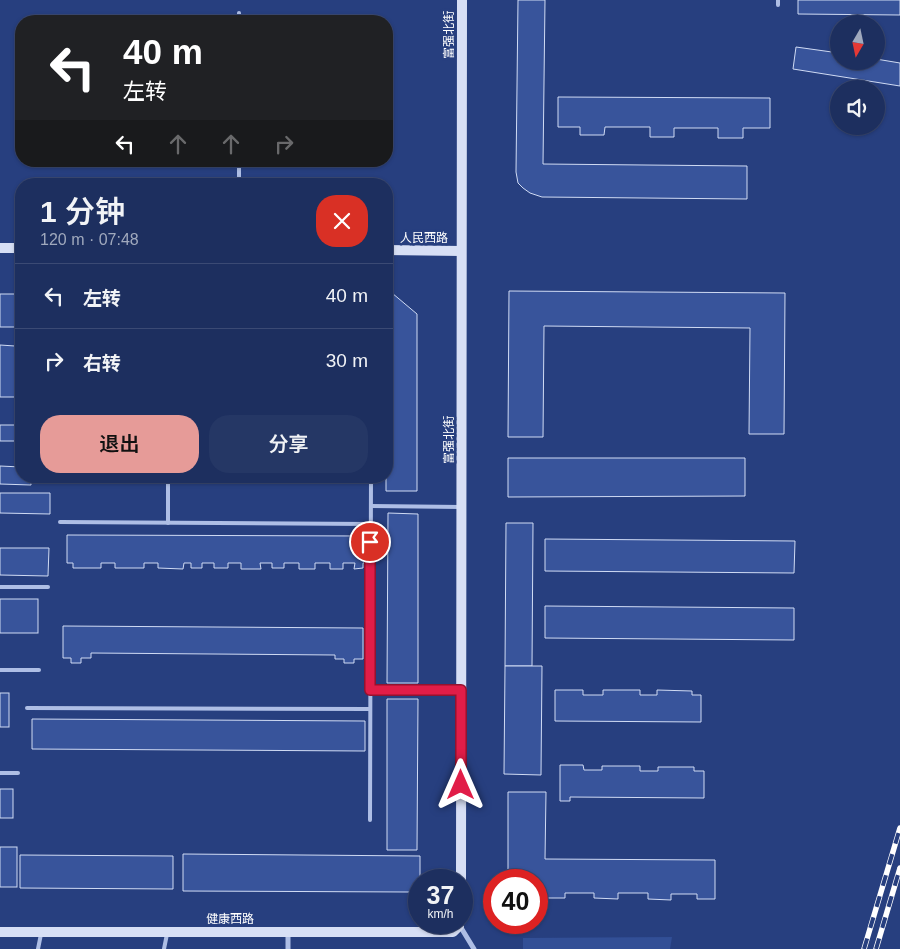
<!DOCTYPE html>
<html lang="zh">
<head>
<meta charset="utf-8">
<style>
	body { margin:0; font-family:Helvetica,"Noto Sans SC",sans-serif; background:#253765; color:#f1f3f6; height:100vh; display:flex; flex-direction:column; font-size:19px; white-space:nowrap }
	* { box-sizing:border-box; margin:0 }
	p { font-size:16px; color:#a0a9bd }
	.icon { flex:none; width:28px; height:28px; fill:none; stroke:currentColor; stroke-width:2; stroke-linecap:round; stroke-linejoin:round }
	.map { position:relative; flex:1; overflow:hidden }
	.drawer { position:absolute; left:15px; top:178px; width:378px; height:305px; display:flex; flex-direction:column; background:#1d2f5f; border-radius:20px; box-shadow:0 1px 4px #0004,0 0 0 1px #3b4a74 }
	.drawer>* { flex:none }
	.top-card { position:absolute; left:15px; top:15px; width:378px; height:152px; border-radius:20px; box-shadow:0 1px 4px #0004,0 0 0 1px #3b4a74; background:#202124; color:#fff; overflow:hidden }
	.needle { width:32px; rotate:189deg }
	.buttons { position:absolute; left:830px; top:15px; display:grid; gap:10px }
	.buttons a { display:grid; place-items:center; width:55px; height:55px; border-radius:50%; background:#1d2f5f; box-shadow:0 1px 4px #0004,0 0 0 1px #3b4a74; font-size:25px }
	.speed { position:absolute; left:408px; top:869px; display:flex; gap:10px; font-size:25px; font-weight:700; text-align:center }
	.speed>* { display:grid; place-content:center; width:65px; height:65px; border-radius:50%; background:#1d2f5f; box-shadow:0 1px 4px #0004,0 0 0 1px #3b4a74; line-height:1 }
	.speed small { font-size:12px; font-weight:400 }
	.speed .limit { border:8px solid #d22; background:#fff; color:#111 }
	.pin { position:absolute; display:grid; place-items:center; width:42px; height:42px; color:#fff; margin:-21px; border:2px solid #fff; border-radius:50%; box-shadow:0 1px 5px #0007 }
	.me { position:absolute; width:55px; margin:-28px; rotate:0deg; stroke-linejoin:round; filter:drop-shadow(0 0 4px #0008) }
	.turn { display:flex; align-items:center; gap:18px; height:105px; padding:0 25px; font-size:22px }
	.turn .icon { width:65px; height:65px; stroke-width:2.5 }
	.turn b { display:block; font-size:35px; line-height:42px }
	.lanes { display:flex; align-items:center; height:48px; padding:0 25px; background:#0003; justify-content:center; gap:25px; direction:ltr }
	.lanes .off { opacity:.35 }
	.round { display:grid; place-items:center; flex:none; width:52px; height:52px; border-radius:20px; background:#253765 }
	.headline { display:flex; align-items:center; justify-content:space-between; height:85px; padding:0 25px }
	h1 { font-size:30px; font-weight:600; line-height:38px }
	.cta { display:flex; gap:10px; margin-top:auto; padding:10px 25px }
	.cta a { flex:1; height:58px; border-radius:20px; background:#e69b98; color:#111; font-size:20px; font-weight:600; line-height:58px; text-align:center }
	.cta a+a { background:#253765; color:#f1f3f6 }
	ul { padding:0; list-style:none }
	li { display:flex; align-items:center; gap:15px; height:65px; padding:0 25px; border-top:1px solid #3b4a74 }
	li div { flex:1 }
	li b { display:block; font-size:19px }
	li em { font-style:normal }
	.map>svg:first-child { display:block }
	.green { fill:#324f96 }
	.building { fill:#38549b; stroke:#d0dbf4 }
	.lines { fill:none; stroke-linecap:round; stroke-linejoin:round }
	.lane { stroke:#aebee5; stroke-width:4 }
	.street { stroke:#aebee5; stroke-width:5 }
	.secondary { stroke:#d7dff5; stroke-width:10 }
	.rail-casing { stroke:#fff; stroke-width:5.5 }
	.rail { stroke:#273f7f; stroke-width:4; stroke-dasharray:11; stroke-linecap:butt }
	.route-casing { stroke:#92132f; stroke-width:12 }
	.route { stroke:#e11d48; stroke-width:9 }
	.labels { text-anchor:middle; stroke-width:5; stroke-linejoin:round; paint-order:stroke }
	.street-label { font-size:12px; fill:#fff; stroke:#273f7f }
</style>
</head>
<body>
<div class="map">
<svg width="900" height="949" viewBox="0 0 900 949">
	<rect width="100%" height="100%" fill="#273f7f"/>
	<!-- green -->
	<path class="green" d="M672 937 670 949H523V938Z"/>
	<!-- building -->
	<g class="building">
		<path d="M518 0H545L543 164 747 166V199L542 197 530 193 523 188 518 183 516 172Z"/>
		<path d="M798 0H900V15L798 14Z"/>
		<path d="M796 47 839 53V61H876V59L900 63V86L793 69Z"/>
		<path d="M558 97 770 98V128H743V138H718V128H674V137H650V127H605L604 135H580V127H558Z"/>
		<path d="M509 291 785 293 784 434H749L750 328 544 326 543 437H508Z"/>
		<path d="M386 293H392L417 314V491H386Z"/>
		<rect x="0" y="294" width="21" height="33"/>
		<path d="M0 345 15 346V397H0Z"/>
		<rect x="0" y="425" width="21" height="16"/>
		<path d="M508 458H745V496L508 497Z"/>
		<path d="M0 466 21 467V476H31V485L0 484Z"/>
		<path d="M0 493H50V514L0 513Z"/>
		<path d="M388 513 418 514V683H387Z"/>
		<path d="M506 523H533L532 666H505Z"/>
		<path d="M67 535 365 536V563H363V568L354 569 355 563H343V569H330V563H315V569H299V563H284V568H272V563H260L261 569H241V563H228V568H214V563H202V568H191V563H184L183 569 158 568V563H144V568H115V563H101V568H73V563H67Z"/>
		<path d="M545 539 795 541 794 573 545 571Z"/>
		<path d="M0 548H49L48 576 0 575Z"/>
		<rect x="0" y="599" width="38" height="34"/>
		<path d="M545 606 794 608V640L545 638Z"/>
		<path d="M63 626 363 628V659H354V663H344V659H335V655L91 653V658H81V663H71V658H63Z"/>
		<path d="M505 666H542L541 775 504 774Z"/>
		<path d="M555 690H583V695H603V690H640V695H657V690L692 691V695H701V722L555 721Z"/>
		<rect x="0" y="693" width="9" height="34"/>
		<path d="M387 699H418L417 850H387Z"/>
		<path d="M32 719 365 721V751L32 749Z"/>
		<path d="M560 765H583L584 770H602V766H640V771H658V767H694V771H704V798L570 797V801H560Z"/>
		<rect x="0" y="789" width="13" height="29"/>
		<path d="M508 792H546L545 859 715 860V899H697V894H671V900L648 899V893H618V899L594 898V893H565V898H544V893H536V880H508Z"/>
		<rect x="0" y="847" width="17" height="40"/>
		<path d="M183 854 420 856V880L419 888 416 891 409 892 183 891Z"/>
		<path d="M20 855 173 856V889L20 888Z"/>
	</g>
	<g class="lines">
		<!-- lane -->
		<g class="lane">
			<path d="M778 5V0"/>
			<path d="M239 21V13"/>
			<path d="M239 184V161"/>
			<path d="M168 476V523"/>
			<path d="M371 506 461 507"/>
			<path d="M60 522 370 524"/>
			<path d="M0 587H48"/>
			<path d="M0 670H39"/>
			<path d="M370 690 461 689"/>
			<path d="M27 708 370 709"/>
			<path d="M0 773H18"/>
			<path d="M370 820 371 476"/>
			<path d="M38 949 41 934"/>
			<path d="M164 949 167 934"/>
		</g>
		<!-- street -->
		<g class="street">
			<path d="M460 926 474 949"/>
			<path d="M288 932V949"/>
		</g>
		<!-- secondary -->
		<g class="secondary">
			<path d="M0 248H21"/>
			<path d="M386 250 461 251"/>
			<path d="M461 880 462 0"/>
			<path d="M0 932H453L459 926V922"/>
		</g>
		<defs>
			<g id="rail">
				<path d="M864 949 900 828"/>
				<path d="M876 949 900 868"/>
			</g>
		</defs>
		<!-- rail casing -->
		<use href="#rail" class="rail-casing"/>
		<!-- rail -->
		<use href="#rail" class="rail"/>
	</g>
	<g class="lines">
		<defs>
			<path id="route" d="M370 542V690H461V785"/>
		</defs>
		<!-- route casing -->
		<use href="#route" class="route-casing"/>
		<!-- route -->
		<use href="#route" class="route"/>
	</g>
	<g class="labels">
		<!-- street labels -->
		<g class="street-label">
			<text transform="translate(449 35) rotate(-90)" y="4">富强北街</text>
			<text x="424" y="242">人民西路</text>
			<text transform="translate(449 440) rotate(-90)" y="4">富强北街</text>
			<text x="230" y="923">健康西路</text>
		</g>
	</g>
</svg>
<div class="buttons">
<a><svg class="needle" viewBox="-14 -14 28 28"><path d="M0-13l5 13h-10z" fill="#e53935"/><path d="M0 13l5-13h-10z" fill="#a0a9bd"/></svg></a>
<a><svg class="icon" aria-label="sound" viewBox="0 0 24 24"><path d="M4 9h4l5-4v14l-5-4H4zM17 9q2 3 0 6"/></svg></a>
</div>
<div class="speed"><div>37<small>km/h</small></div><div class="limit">40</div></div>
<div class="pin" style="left:370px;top:542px;background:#d93025"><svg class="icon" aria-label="arrive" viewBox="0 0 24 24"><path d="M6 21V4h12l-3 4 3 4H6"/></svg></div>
<svg class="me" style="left:461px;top:785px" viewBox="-20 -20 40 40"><path d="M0-17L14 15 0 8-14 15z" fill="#e11d48" stroke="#fff" stroke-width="4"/></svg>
<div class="top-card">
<div class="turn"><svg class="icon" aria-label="left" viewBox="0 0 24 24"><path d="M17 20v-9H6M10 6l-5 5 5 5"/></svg><div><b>40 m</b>左转</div></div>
<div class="lanes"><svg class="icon" aria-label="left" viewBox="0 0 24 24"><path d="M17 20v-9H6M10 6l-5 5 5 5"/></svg><svg class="icon off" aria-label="ahead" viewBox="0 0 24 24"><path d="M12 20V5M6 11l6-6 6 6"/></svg><svg class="icon off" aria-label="ahead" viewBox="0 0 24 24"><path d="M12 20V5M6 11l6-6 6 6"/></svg><svg class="icon off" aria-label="right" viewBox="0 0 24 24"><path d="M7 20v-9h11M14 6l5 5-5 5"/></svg></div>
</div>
<section class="drawer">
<div class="headline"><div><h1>1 分钟</h1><p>120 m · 07:48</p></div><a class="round" style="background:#d93025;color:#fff"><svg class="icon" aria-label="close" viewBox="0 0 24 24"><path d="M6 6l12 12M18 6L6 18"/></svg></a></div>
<ul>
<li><svg class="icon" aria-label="left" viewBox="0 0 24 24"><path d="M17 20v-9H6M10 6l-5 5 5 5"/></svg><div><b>左转</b></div><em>40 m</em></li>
<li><svg class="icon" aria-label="right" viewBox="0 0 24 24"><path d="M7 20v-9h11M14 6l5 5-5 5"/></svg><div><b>右转</b></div><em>30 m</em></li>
</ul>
<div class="cta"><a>退出</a><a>分享</a></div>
</section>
</div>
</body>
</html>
